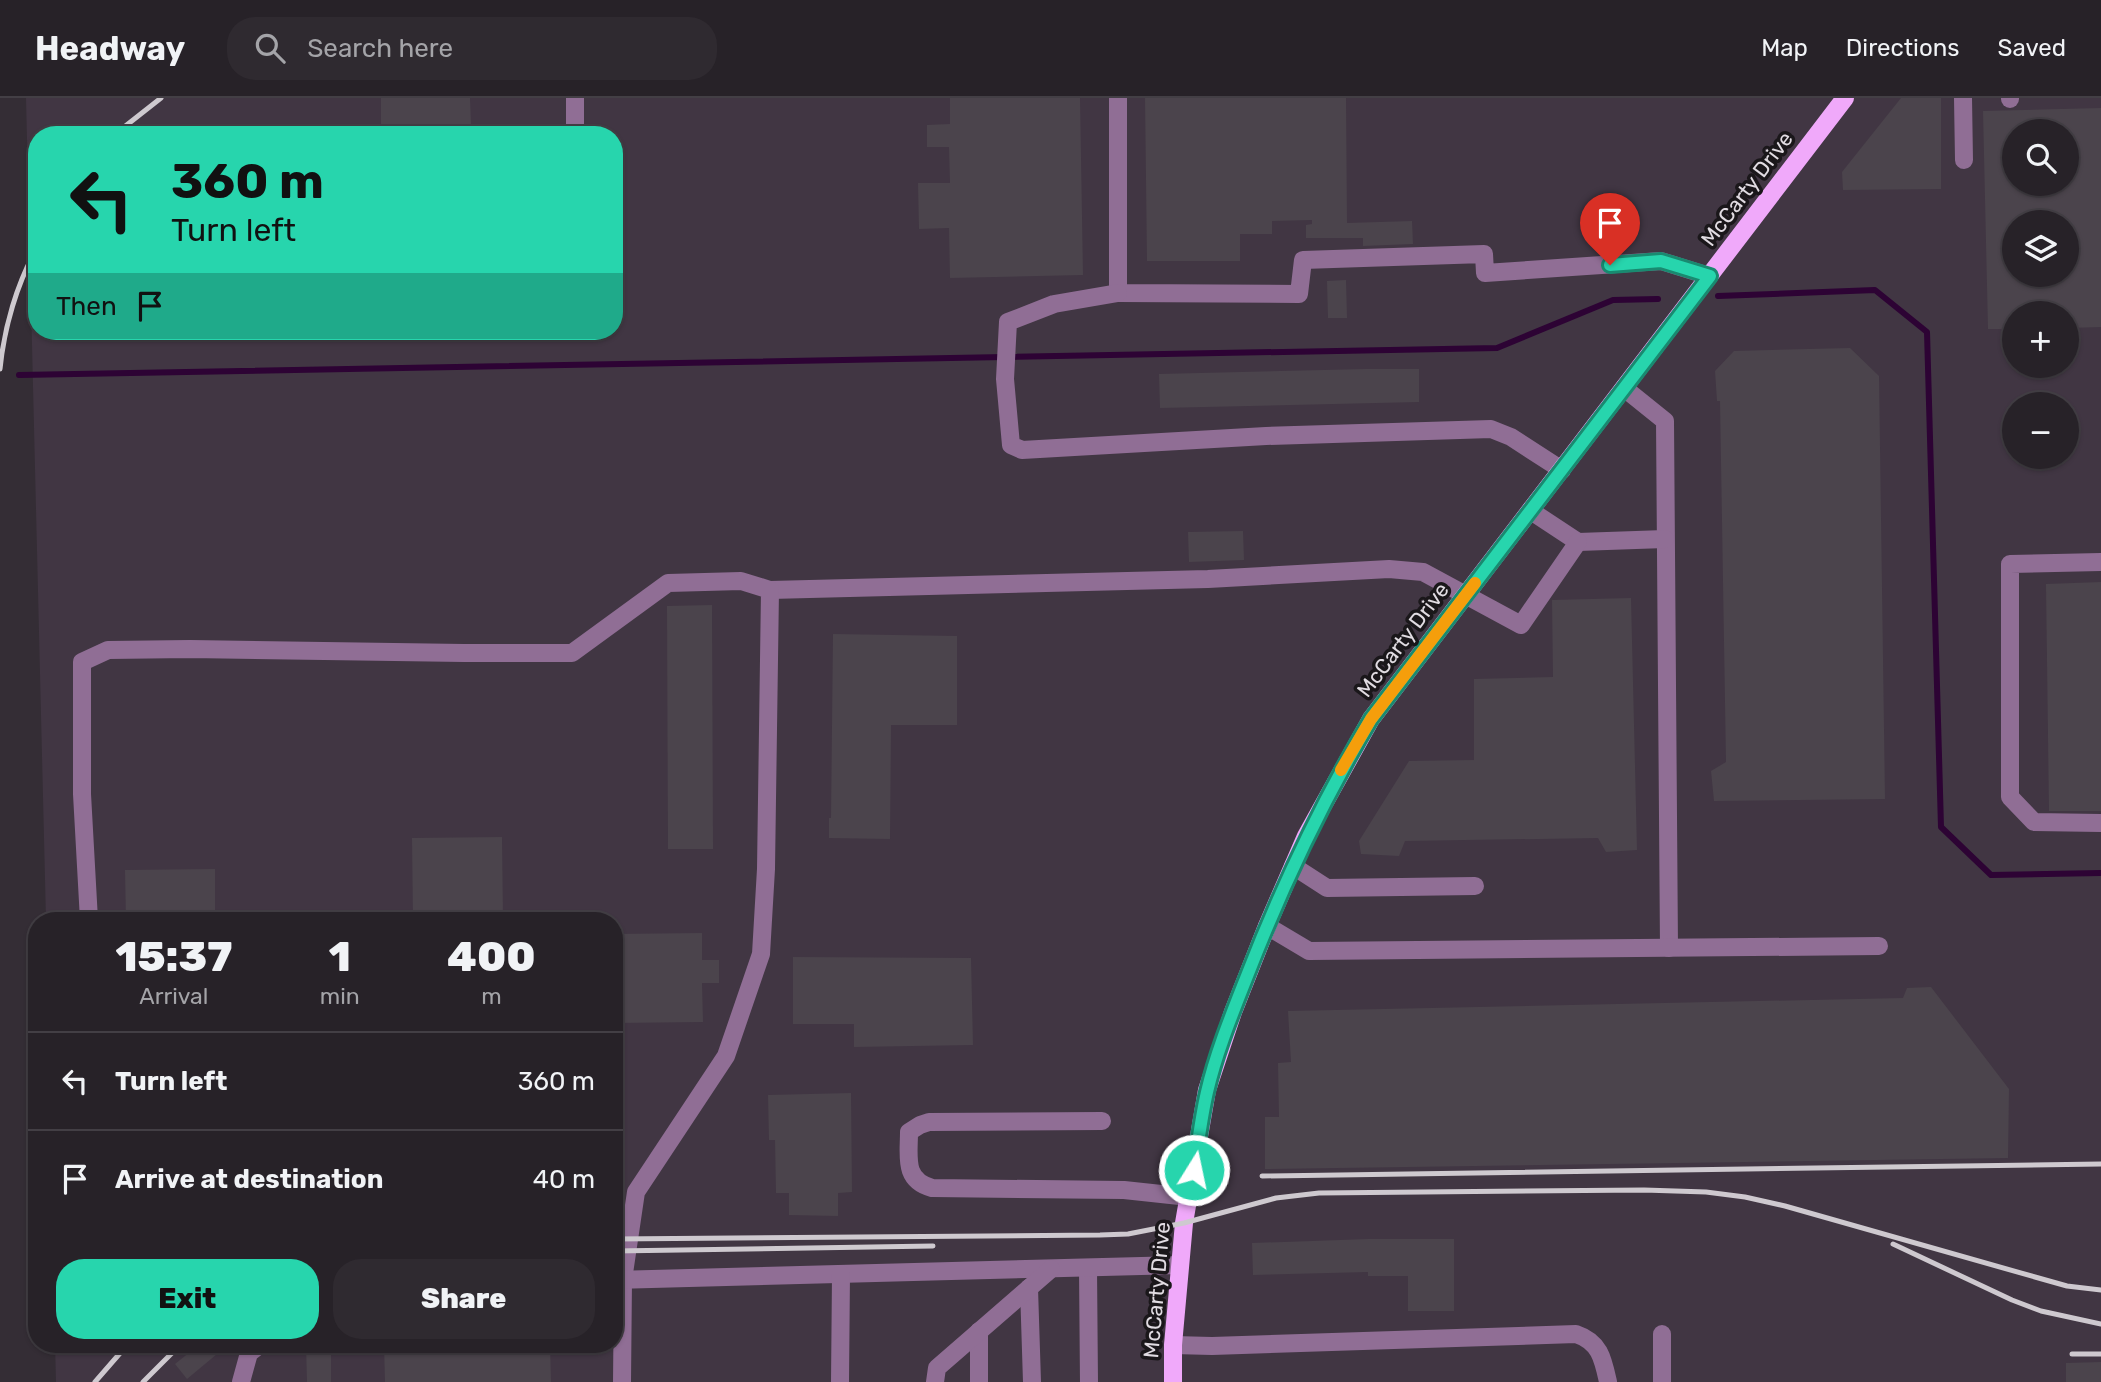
<!DOCTYPE html>
<html lang="en">
<head>
<meta charset="utf-8">
<style>
	body { margin:0; font-family:Rubik,sans-serif; background:#2f2a30; color:#f1f3f6; height:100vh; display:flex; flex-direction:column; font-size:26px; white-space:nowrap }
	* { box-sizing:border-box; margin:0 }
	p { font-size:23px; color:#a4a4a8 }
	.icon { flex:none; width:38px; height:38px; fill:none; stroke:currentColor; stroke-width:2; stroke-linecap:round; stroke-linejoin:round }
	.map { position:relative; flex:1; overflow:hidden }
	.panel { position:absolute; left:28px; top:814px; width:595px; height:441px; display:flex; flex-direction:column; background:#272228; border-radius:28px; box-shadow:0 2px 5px #0004,0 0 0 2px #433f45 }
	.panel>* { flex:none }
	.hud { position:absolute; left:28px; top:28px; width:595px; height:214px; border-radius:28px; box-shadow:0 2px 5px #0004,0 0 0 2px #433f45; background:#27d5ad; color:#111; overflow:hidden }
	.buttons { position:absolute; left:2002px; top:21px; display:grid; gap:14px }
	.buttons a { display:grid; place-items:center; width:77px; height:77px; border-radius:50%; background:#272228; box-shadow:0 2px 5px #0004,0 0 0 2px #433f45; font-size:35px }
	.pin { position:absolute; display:grid; place-items:center; width:60px; height:60px; color:#fff; margin:-72px -30px; border-radius:50% 50% 50% 0; rotate:-45deg; box-shadow:0 0 7px #0007 }
	.pin .icon { rotate:45deg }
	.me { position:absolute; width:77px; margin:-38px; rotate:10deg; stroke-linejoin:round; filter:drop-shadow(0 0 5px #0008) }
	.turn { display:flex; align-items:center; gap:24px; height:147px; padding:0 28px; font-size:32px }
	.turn .icon { width:91px; height:91px; stroke-width:2.5 }
	.turn b { display:block; font-size:49px; line-height:60px }
	.then { display:flex; align-items:center; height:66px; padding:0 28px; background:#0003; gap:14px; font-size:26px }
	.eta { display:flex; justify-content:space-evenly; align-items:center; height:119px; text-align:center }
	.eta b { font-size:42px; font-weight:800; line-height:49px }
	.primary-button { display:flex; gap:14px; margin-top:auto; padding:14px 28px }
	.primary-button a { flex:1; height:80px; border-radius:28px; background:#27d5ad; color:#111; font-size:28px; font-weight:800; line-height:80px; text-align:center }
	.primary-button a+a { background:#2f2a30; color:#f1f3f6 }
	ul { padding:0; list-style:none }
	li { display:flex; align-items:center; gap:21px; height:98px; padding:0 28px; border-top:2px solid #433f45 }
	li div { flex:1 }
	li b { display:block; font-size:26px }
	li em { font-style:normal }
	header { display:flex; align-items:center; gap:42px; box-sizing:border-box; height:98px; padding:0 35px; background:#272228; border-bottom:2px solid #433f45 }
	header strong { font-size:33px }
	nav { display:flex; gap:38px; margin-inline-start:auto; font-size:24px }
	.search { width:490px; height:63px; background:#2f2a30; display:flex; align-items:center; gap:18px; box-sizing:border-box; padding:0 24px; border-radius:28px; color:#a4a4a8; font-size:26px }
	.map>svg:first-child { display:block }
	.built { fill:#413643; fill-rule:evenodd }
	.lines { fill:none; stroke-linecap:round; stroke-linejoin:round }
	.stream { stroke:#2d0334; stroke-width:6 }
	.building { fill:#4b444c; fill-rule:evenodd }
	.minor { stroke:#906e95; stroke-width:18 }
	.major { stroke:#f0a9fa; stroke-width:18 }
	.rail { stroke:#cec9cf; stroke-width:5 }
	.route-casing { stroke:#198a70; stroke-width:18 }
	.route { stroke:#27d5ad; stroke-width:12 }
	.slow { stroke:#f59e0b; stroke-width:12 }
	.labels { text-anchor:middle; stroke-width:7; stroke-linejoin:round; paint-order:stroke }
	.street-label { font-size:21px; fill:#e1dce2; stroke:#1a171a }
</style>
</head>
<body>
<header>
<strong>Headway</strong>
<div class="search"><svg class="icon" aria-label="search" viewBox="0 0 24 24"><circle cx="10" cy="10" r="6"/><path d="M15 15l6 6"/></svg>Search here</div>
<nav><a>Map</a><a>Directions</a><a>Saved</a></nav>
</header>
<div class="map">
<svg width="2101" height="1284" viewBox="0 0 2101 1284">
	<rect width="100%" height="100%" fill="#342d35"/>
	<!-- built -->
	<path class="built" d="M26 0H2101V1284H56L55 1246H614V822H46ZM2014 33H2067V86H2014ZM37 37H614V233H37ZM2014 124H2067V177H2014ZM2014 215H2067V268H2014ZM2014 306H2067V359H2014Z"/>
	<g class="lines">
		<!-- stream -->
		<g class="stream">
			<path d="M1718 198 1875 192 1927 234 1941 729 1991 777 2101 775"/>
			<path d="M19 277 1497 250 1613 202 1658 201"/>
		</g>
	</g>
	<!-- building -->
	<g class="building">
		<path d="M381 0H470L471 27 381 28Z"/>
		<path d="M950 0H1080L1083 177 950 180 949 130 919 131 918 85H950L949 49H927V27L950 26Z"/>
		<path d="M1145 0H1346L1347 125 1412 123 1413 146 1363 148V140H1306V127L1312 126V122L1272 123V136H1240V163H1147Z"/>
		<path d="M1901 0H1941V91L1843 92 1842 74Z"/>
		<path d="M2101 10V229L2067 230V215H2014V231H1988L1983 13ZM2014 33H2067V86H2014ZM2014 124H2067V177H2014Z"/>
		<path d="M1346 182 1347 220H1328L1327 183Z"/>
		<path d="M1850 250 1879 278 1885 701 1714 703 1711 673 1726 664 1720 303H1717L1715 273 1734 253Z"/>
		<path d="M1366 271H1419V304L1160 310 1159 276Z"/>
		<path d="M1243 433 1244 462 1189 464 1188 434Z"/>
		<path d="M2101 484V713H2049L2046 486Z"/>
		<path d="M1631 500 1637 752 1606 754 1598 740 1405 743 1399 758 1361 756 1359 743 1409 663 1474 662V581L1553 579 1552 502Z"/>
		<path d="M712 507 713 751H668L667 508Z"/>
		<path d="M833 536 957 538V627H891L890 741 829 740V720H831Z"/>
		<path d="M502 739 503 822H413L412 740Z"/>
		<path d="M215 771V822H126L125 772Z"/>
		<path d="M702 835V862H719V885H702L703 924 614 925V836Z"/>
		<path d="M793 859 971 860 973 947 854 949V926H793Z"/>
		<path d="M1931 889 2009 991 2008 1060 1265 1071V1019H1279L1278 965 1291 964 1288 913 1903 900 1907 890Z"/>
		<path d="M851 995 852 1094 838 1095V1118L789 1117V1095H776L775 1042H769L768 997Z"/>
		<path d="M1368 1141H1454V1213H1408V1178H1368V1174L1253 1177 1252 1145Z"/>
		<path d="M200 1246H229L187 1281 175 1266Z"/>
		<path d="M306 1246H331V1284H307Z"/>
		<path d="M384 1246H550L551 1284H385Z"/>
		<path d="M2101 1264V1284H2066V1265Z"/>
	</g>
	<g class="lines">
		<!-- minor -->
		<g class="minor">
			<path d="M1118 0V195L1299 196 1303 162 1484 156 1485 175 1661 163 1709 178"/>
			<path d="M1963 0 1964 62"/>
			<path d="M2010 0V1"/>
			<path d="M575 37V0"/>
			<path d="M1118 195 1054 206 1008 224 1005 281 1011 347 1022 352 1266 338 1491 331 1511 339 1562 372"/>
			<path d="M1624 290 1665 323 1669 850"/>
			<path d="M1531 413 1578 444 1665 441"/>
			<path d="M2101 464 2010 466V699L2034 724 2101 725"/>
			<path d="M770 492 1208 481 1389 471 1423 474 1521 527 1578 444"/>
			<path d="M1293 768 1327 790 1475 788"/>
			<path d="M89 822 82 696V564L108 552 190 551 464 555H572L668 485 741 483 770 492 766 771 761 856 726 958 636 1094 623 1182 622 1284"/>
			<path d="M1267 828 1309 853 1879 848"/>
			<path d="M1102 1023 929 1024 920 1027 909 1034C909 1059 903 1082 932 1090L1124 1092 1189 1099"/>
			<path d="M1088 1170 1089 1284"/>
			<path d="M614 1182 1180 1167"/>
			<path d="M1029 1190 1032 1284"/>
			<path d="M979 1233V1284"/>
			<path d="M1662 1236V1284"/>
			<path d="M1173 1247 1212 1248 1576 1236C1600 1244 1603 1261 1608 1284"/>
			<path d="M241 1284 249 1255 261 1246"/>
			<path d="M840 1284 841 1176"/>
			<path d="M935 1284 937 1270 1051 1171"/>
		</g>
		<!-- major -->
		<path class="major" d="M1173 1284V1247L1184 1125 1207 992 1233 914 1267 828 1306 738 1371 621 1845 0"/>
		<!-- rail -->
		<g class="rail">
			<path d="M114 37 161 0"/>
			<path d="M0 271C4 230 17 185 37 150"/>
			<path d="M1262 1078 2101 1066"/>
			<path d="M614 1141 1100 1137 1128 1136 1184 1125 1276 1100 1319 1095 1644 1092 1706 1094 1745 1099 1785 1108 2035 1179 2067 1188 2101 1192"/>
			<path d="M1893 1146 2012 1202 2041 1213 2101 1226"/>
			<path d="M614 1153 933 1148"/>
			<path d="M2072 1256H2101"/>
			<path d="M95 1284 128 1246"/>
			<path d="M143 1284 181 1246"/>
		</g>
	</g>
	<g class="lines">
		<defs>
			<path id="route" d="M1194 1072C1198 1046 1201 1020 1207 994 1216 955 1232 916 1247 878 1282 788 1322 704 1371 621L1710 178 1661 163 1610 167"/>
		</defs>
		<!-- route casing -->
		<use href="#route" class="route-casing"/>
		<!-- route -->
		<use href="#route" class="route"/>
		<!-- slow -->
		<path class="slow" d="M1341 672 1371 621 1475 485"/>
	</g>
	<g class="labels">
		<!-- street labels -->
		<g class="street-label">
			<text transform="translate(1747 91) rotate(-53)" y="7">McCarty Drive</text>
			<text transform="translate(1403 542) rotate(-53)" y="7">McCarty Drive</text>
			<text transform="translate(1157 1192) rotate(-85)" y="7">McCarty Drive</text>
		</g>
	</g>
</svg>
<div class="buttons">
<a><svg class="icon" aria-label="search" viewBox="0 0 24 24"><circle cx="10" cy="10" r="6"/><path d="M15 15l6 6"/></svg></a>
<a><svg class="icon" aria-label="layers" viewBox="0 0 24 24"><path d="M12 4l9 5-9 5-9-5zM3 14l9 5 9-5"/></svg></a>
<a>+</a>
<a>−</a>
</div>
<div class="pin" style="left:1610px;top:167px;background:#d93025"><svg class="icon" aria-label="arrive" viewBox="0 0 24 24"><path d="M6 21V4h12l-3 4 3 4H6"/></svg></div>
<svg class="me" style="left:1194px;top:1072px" viewBox="-20 -20 40 40"><circle r="17" fill="#27d5ad" stroke="#fff" stroke-width="3"/><path d="M0-11L8 9 0 5-8 9z" fill="#fff"/></svg>
<div class="hud">
<div class="turn"><svg class="icon" aria-label="left" viewBox="0 0 24 24"><path d="M17 20v-9H6M10 6l-5 5 5 5"/></svg><div><b>360 m</b>Turn left</div></div>
<div class="then">Then<svg class="icon" aria-label="arrive" viewBox="0 0 24 24"><path d="M6 21V4h12l-3 4 3 4H6"/></svg></div>
</div>
<section class="panel">
<div class="eta">
<div><b>15:37</b><p>Arrival</p></div>
<div><b>1</b><p>min</p></div>
<div><b>400</b><p>m</p></div>
</div>
<ul>
<li><svg class="icon" aria-label="left" viewBox="0 0 24 24"><path d="M17 20v-9H6M10 6l-5 5 5 5"/></svg><div><b>Turn left</b></div><em>360 m</em></li>
<li><svg class="icon" aria-label="arrive" viewBox="0 0 24 24"><path d="M6 21V4h12l-3 4 3 4H6"/></svg><div><b>Arrive at destination</b></div><em>40 m</em></li>
</ul>
<div class="primary-button"><a>Exit</a><a>Share</a></div>
</section>
</div>
</body>
</html>
